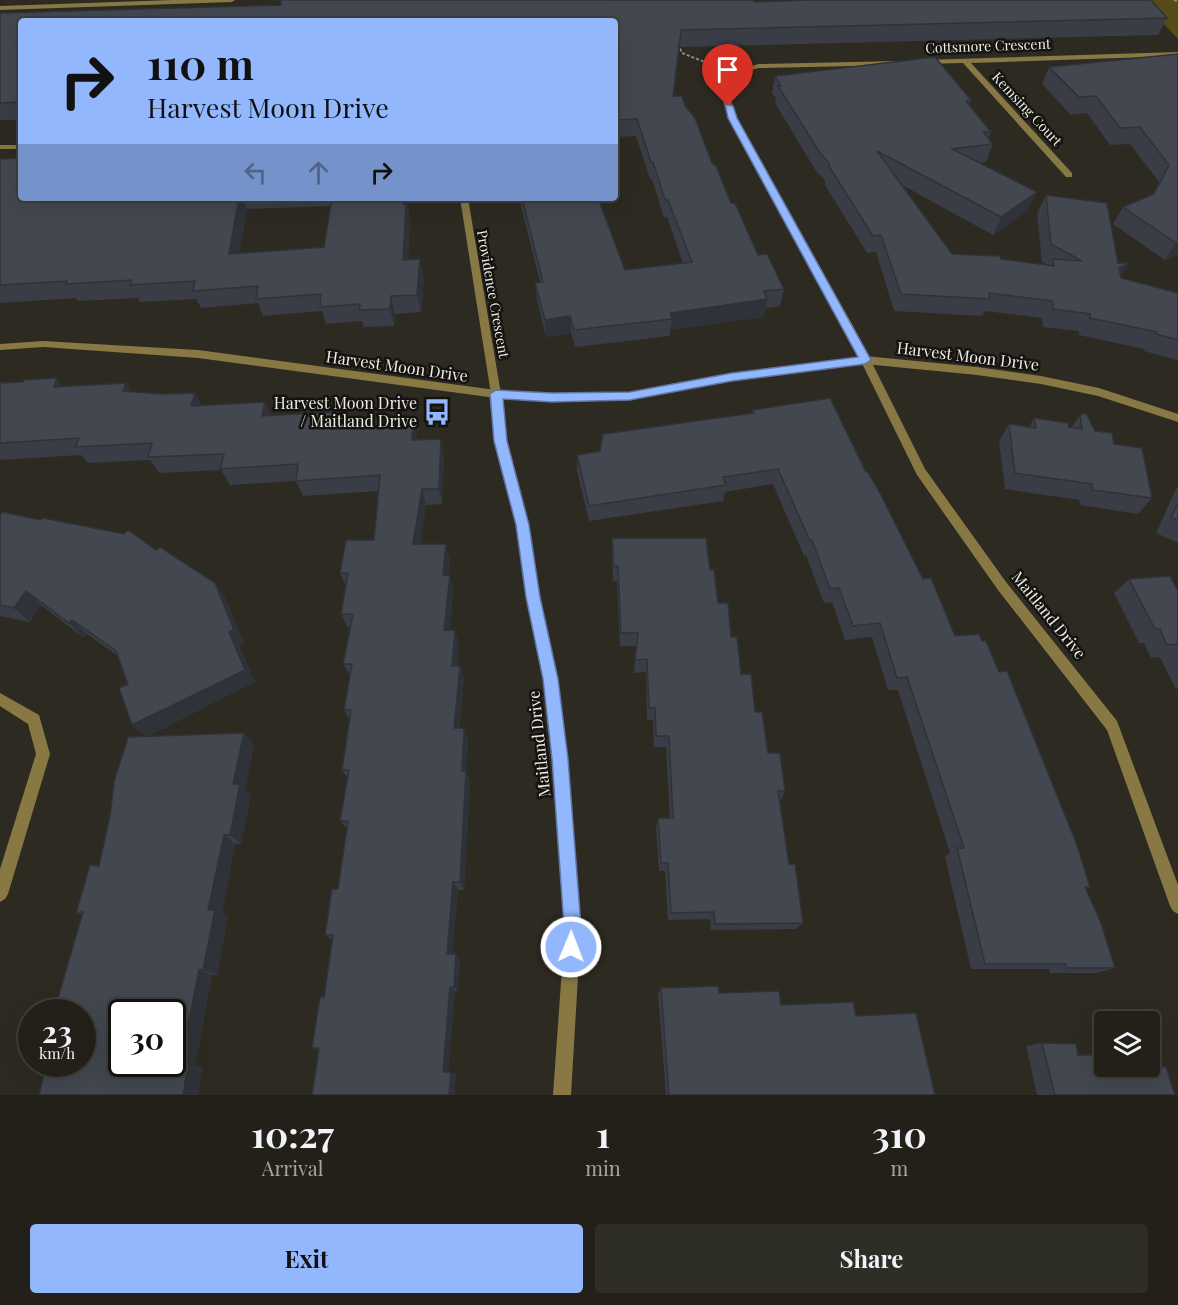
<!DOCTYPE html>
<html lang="en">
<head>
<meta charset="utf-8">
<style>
	body { margin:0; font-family:"Playfair Display",serif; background:#2e2d26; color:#f1f3f6; height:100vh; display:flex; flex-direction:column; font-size:22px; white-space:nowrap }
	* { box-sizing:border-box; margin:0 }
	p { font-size:20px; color:#a2a3a2 }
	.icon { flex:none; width:33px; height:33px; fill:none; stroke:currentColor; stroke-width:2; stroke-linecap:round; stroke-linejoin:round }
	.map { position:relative; height:1095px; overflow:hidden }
	.panel { display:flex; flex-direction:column; background:#222019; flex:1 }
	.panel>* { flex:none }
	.hud { position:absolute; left:18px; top:18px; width:600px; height:183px; border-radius:6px; box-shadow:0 6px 24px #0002,0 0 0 2px #3f3e38; background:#93b7fd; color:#111; overflow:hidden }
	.fabs { position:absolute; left:1094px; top:1011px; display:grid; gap:12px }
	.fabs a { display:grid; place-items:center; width:66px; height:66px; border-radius:6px; background:#222019; box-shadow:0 6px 24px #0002,0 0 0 2px #3f3e38; font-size:30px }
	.speed { position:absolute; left:18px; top:999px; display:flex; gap:12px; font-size:30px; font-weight:700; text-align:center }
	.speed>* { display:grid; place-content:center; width:78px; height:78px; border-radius:50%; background:#222019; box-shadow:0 6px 24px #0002,0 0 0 2px #3f3e38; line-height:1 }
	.speed small { font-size:15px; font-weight:400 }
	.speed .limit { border:3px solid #111; border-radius:9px; background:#fff; color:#111 }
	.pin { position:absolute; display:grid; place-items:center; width:51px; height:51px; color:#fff; margin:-62px -26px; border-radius:50% 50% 50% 0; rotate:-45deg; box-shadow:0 0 6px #0007 }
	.pin .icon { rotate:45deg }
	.me { position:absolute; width:66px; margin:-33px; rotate:1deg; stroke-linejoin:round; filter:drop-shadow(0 0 4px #0008) }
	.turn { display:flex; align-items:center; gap:21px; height:126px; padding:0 30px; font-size:27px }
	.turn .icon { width:78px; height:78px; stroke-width:2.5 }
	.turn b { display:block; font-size:42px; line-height:51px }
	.lanes { display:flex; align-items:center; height:57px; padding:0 30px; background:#0003; justify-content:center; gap:30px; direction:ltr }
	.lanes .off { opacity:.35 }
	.eta { display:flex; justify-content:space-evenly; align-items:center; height:102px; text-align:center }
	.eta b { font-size:36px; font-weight:700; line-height:42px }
	.cta { display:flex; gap:12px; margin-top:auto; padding:12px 30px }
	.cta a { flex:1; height:69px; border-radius:6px; background:#93b7fd; color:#111; font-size:24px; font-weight:700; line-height:69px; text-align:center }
	.cta a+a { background:#2e2d26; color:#f1f3f6 }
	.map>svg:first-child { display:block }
	.green { fill:#574a19 }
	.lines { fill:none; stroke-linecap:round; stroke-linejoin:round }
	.path { stroke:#918e87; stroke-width:2; stroke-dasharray:3 2; stroke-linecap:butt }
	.minor { fill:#887844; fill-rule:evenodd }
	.tertiary { fill:#887844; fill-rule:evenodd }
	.wall { fill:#3a3d45; fill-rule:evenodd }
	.shaded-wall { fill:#2f3238 }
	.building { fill:#434750; stroke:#2f3238; stroke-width:1.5; fill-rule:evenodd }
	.route { fill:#93b7fd; stroke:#6077a4; stroke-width:1.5 }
	.labels { text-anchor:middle; stroke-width:5; stroke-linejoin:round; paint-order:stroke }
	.far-street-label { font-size:14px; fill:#eeece6; stroke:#14130f }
	.street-label { font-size:16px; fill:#eeece6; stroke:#14130f }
	.poi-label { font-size:16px; fill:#eeece6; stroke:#14130f; text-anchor:end }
</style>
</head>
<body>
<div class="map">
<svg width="1178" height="1095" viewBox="0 0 1178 1095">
	<rect width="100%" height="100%" fill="#2d2a21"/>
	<!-- green -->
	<path class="green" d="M1141 0H1178V39Z"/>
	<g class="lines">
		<!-- path -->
		<g class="path">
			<path d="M1174 0 1178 1"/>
			<path d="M678 44 682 53 710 64"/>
		</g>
		<!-- minor -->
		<g class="minor">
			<path d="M173 0H235L232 2 0 10V6Z"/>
			<path d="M1178 52V56L971 63 1072 173V177H1066L963 63 925 64 921 62 925 60Z"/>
			<path d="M898 61H901V65L759 68 729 76 726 83 736 118 859 337 925 469 1006 582 1117 721 1178 885V914L1173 911 1170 906 1107 730 998 590 917 475 849 337 728 118 718 83 723 73 759 64Z"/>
			<rect x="0" y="145" width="21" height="4"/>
			<path d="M460 198H468L501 394 505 441 529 525 539 597 557 679 567 759 581 926 571 1095H553L565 926 553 759 543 679 527 597 517 525 495 441 491 394Z"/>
			<path d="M0 693 39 715 50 754 8 894 5 899 0 902V869L36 754 28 724 0 706Z"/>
		</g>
		<!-- tertiary -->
		<path class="tertiary" d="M43 341 198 350 496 390 552 394 630 392 732 373 865 356 977 367 1041 376 1099 388 1178 414V422L1098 396 1041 384 977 375 865 364 732 381 630 400 552 402 496 398 198 358 43 347 0 350V344Z"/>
	</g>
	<!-- wall -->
	<g class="wall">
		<path d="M277 0H753L754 2 1167 18 1158 35 680 47 673 96 685 106 731 203 758 255 784 289 780 306 766 308 764 317 670 330V336L575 347 571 333 546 337 537 300 535 283 540 282 519 198H598L625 270 683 263 667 217 664 218 652 179H650L636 136 615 137V21H21V120H0V13L281 5V1Z"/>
		<path d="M1178 54V254L1165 260 1113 224 1123 207 1152 195 1159 182 1130 144 1110 145 1087 113 1071 115 1042 84 1049 67Z"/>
		<path d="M775 76 971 100 969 105 991 132 988 139 993 144 986 162 979 163 1037 192 1028 210 993 235 902 185 952 254 1050 266 1042 262 1037 213 1046 195 1118 263H1129L1120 276 1121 278 1178 293V359L1177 360 1144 351V349L1079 335V331L1043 327 1042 318 985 311 982 316 894 311 876 252 867 253 825 185V180L816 171 775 103 776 98 772 93Z"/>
		<path d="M0 159 21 198H407L410 221 408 260 424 277 421 312 395 314 394 326 364 327 362 321 326 324 322 311 263 316 258 303 201 308 196 299 140 302 138 298 77 301 76 298 0 303ZM331 206 324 247 239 253 247 209Z"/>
		<path d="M23 382 63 386 126 383 131 391 163 394 195 393 202 405 271 416 335 412 341 427 418 440 444 455 442 504 426 505 420 544 450 559 448 575H450L453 589 450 630 459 644 457 666H460L464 679 459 728 468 740 466 771 470 781 464 890H458L452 954 460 959 458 991H455L448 1072 456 1074 454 1095H312L319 1049 312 1048 324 997 332 940 325 935 338 889 347 829 340 821 347 777 342 770 349 719 344 710 350 675 343 664 350 628H348L341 614 346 586 340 573 374 540 378 491 303 496 296 481 230 485 221 470 159 473 150 460 88 463 81 455 0 460V383Z"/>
		<path d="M752 410 866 472 923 579 955 636 982 641 999 672 1090 887 1086 889 1115 968 1096 973H1050L1049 969H971L945 857 950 853 898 690H888L872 637 845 640 832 602 824 603 806 555 804 556 773 484 725 492 723 501 589 521 577 471V455L600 451 752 413Z"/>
		<path d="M1080 415 1095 431 1114 444 1152 498 1138 514 1080 505 1079 500 1005 489 999 441 1009 424 1029 427 1034 418 1071 428Z"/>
		<path d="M1178 488V543L1156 533 1176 489Z"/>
		<path d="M0 515 156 550 215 583 225 598 244 643 239 646 255 682 148 736 244 733 254 744 245 789 251 794 241 844H235L222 913 228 917 217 975H212L195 1066 203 1067 198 1095H39L46 1068H37L82 915 76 913 99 866 145 736 132 725 128 684 118 656 87 634 83 637 41 605 30 622 0 616Z"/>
		<path d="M612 538 710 570 718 603 731 637 741 674 755 712 768 753 785 791 780 801 789 864 803 923 796 929 711 930 710 919 668 920 665 871H659L656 828 658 818H670L666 747H654L653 720H647L646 672 634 673 636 646H620L617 581H613L612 553Z"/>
		<path d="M1129 579 1178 591V688L1176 689 1160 657 1151 658 1144 643H1139L1114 593Z"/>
		<path d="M661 988 719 993 781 1005 856 1016 935 1095H666L658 993Z"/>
		<path d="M1042 1043 1078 1055 1175 1095H1037L1026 1046Z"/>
	</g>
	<!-- shaded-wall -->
	<g class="shaded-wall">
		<path d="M681 30 680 47 671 113 673 96Z"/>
		<path d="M1037 192 1028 210 993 235 1001 217Z"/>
		<path d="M239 198H243L247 209 236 271 229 254Z"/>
		<path d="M403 198H407L410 221 407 277 403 260Z"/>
		<path d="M1178 242V254L1165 260 1176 243Z"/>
		<path d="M420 259 424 277 421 312 417 295Z"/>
		<path d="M1129 263 1118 281 1119 268Z"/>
		<path d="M391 296 395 314 394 326 390 309Z"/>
		<path d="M767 299 764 317 670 330 672 319 670 313Z"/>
		<path d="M570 316 571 333 546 337 545 320Z"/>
		<path d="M57 378 69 395 54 387Z"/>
		<path d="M126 383 136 399 123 391Z"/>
		<path d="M195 393 204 410 191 406Z"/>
		<path d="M265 402 272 418 262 416Z"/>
		<path d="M335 412 341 428H333Z"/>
		<path d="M413 424 418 440H412Z"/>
		<path d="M441 439 444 455 442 504 439 489Z"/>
		<path d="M422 489 426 505 417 559 413 544Z"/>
		<path d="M446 544 450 559 447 589 443 575Z"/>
		<path d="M450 575 453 589 449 644 444 630Z"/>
		<path d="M215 583 225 598 244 643 239 646 255 682 146 737 132 725 229 632Z"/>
		<path d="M26 591 41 605 30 622 14 608Z"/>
		<path d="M72 620 87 634 83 637 69 623Z"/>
		<path d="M455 630 459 644 456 679 452 666Z"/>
		<path d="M460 666 464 679 458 740 454 728Z"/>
		<path d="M464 728 468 740 466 781 462 771Z"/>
		<path d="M244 733 254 744 245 789 251 794 241 844 230 835 233 784Z"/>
		<path d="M466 771 470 781 464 890 460 882Z"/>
		<path d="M224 835 235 844 222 913 228 917 217 975 203 970 208 910Z"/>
		<path d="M453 882 458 890 452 960 447 954Z"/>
		<path d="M456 954 460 959 458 991 454 987Z"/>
		<path d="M199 970 212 975 195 1066 203 1067 198 1095H183L180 1066Z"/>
		<path d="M450 987 455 991 448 1074 443 1072Z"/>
		<path d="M451 1072 456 1074 454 1095H449Z"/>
	</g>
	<!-- building -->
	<g class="building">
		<path d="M281 0H753L754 2 810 0H1151L1167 18 681 30 673 96H682L685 106 695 118 712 163 716 166 731 203H735L758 255 767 254 784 289 764 291 767 299 670 313 672 319 574 330 570 316 545 320 535 283 543 282 522 198H598L625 270 692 262 668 200H665L653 162H651L637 119 615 120V21H21V102L0 103V13L281 5Z"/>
		<path d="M1178 54V242L1176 243 1123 207 1154 194 1169 165 1140 127 1120 128 1096 96 1079 97 1049 67Z"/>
		<path d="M935 57 971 100 966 101 991 132H983L993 144 952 149 1037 192 1001 217 877 151 952 254 1000 256 1001 259 1054 266 1053 259 1082 261 1051 244 1046 195 1107 203 1118 263H1129L1119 268 1121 278 1178 293V340L1156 334 1157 332 1090 318V314L1053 309 1052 301 989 293 990 299 901 294 881 235 873 236 830 168 829 163 820 153 778 86H781L775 76Z"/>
		<path d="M21 158V198H239L229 254 324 247 332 198H403V204H406L403 260 420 259 417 295 391 296 390 309 359 310 360 304 320 307 321 294 256 299 258 286 193 291 195 281 130 285 132 280 66 284 67 281 0 285V159Z"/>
		<path d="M57 378 54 387 126 383 123 391 163 394 195 393 191 406 265 402 262 416 335 412 333 428 413 424 412 440 441 439 439 489H422L413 544H446L443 575H450L444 630H455L452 666H460L454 728H464L462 771H466L460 882H453L447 954H456L454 987H450L443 1072H451L449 1095H312L319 1048H312L320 997H324L333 935H325L332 889H338L348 821H340L349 770H342L351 710H344L352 664H343L353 614H341L348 573H340L346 540H374L380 475 296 481 298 464 220 469 224 454 148 457 152 443 75 447 79 438 0 443V383L23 382 24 380Z"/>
		<path d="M830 398 866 472H868L881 495 923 579 931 578 955 636 979 634 982 641H986L999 672 1007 671 1077 845 1090 887H1085L1101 923 1115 968H1066V964H985L957 848H964L907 677 897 678 880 623 853 626 839 588 830 589 812 540 810 541 778 469 723 477 726 485 589 506 577 455 600 451 603 434 754 413 752 410Z"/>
		<path d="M1086 413 1095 431 1112 433 1114 444 1142 448 1152 498 1093 490 1092 484 1015 473 1009 424 1036 428 1034 418 1068 423 1069 427 1082 429 1080 415Z"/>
		<path d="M1178 503V520L1171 518Z"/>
		<path d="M2 512 41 520 43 518 124 534 128 530 156 550 160 547 215 583 234 630 229 632 245 670 132 725 119 688 128 684 116 651 72 620 69 623 26 591 14 608 0 605V515Z"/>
		<path d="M612 538H706L710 570 714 569 718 603H728L731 637H737L741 674H751L755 712H762L768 753H780L785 791H778L789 864H795L803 923 715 924 714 912 671 913 668 863H661L658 818H673L669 736H656L655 708H649L647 659 635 660 638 633H621L618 566H614Z"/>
		<path d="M1170 576 1178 591V646L1177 644 1167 645 1160 629H1155L1129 579Z"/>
		<path d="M244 733 233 784H240L230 835H224L208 910H215L203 970H199L180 1066 188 1065 183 1095H39L46 1067 37 1068 38 1064H82V1012H54L83 912 76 913 90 865 99 866 110 816 114 782 128 737ZM122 1012H172V1064H122Z"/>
		<path d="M718 986 719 993 779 991 781 1005 853 1002 856 1016 916 1013 935 1095H669L661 988Z"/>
		<path d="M1042 1043 1076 1044 1078 1055H1103L1104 1060V1066L1166 1067 1175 1095H1055Z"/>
	</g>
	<!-- route -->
	<path class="route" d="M725 104 733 106 737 118 871 360 865 364 732 381 630 400 552 402 503 399 507 441 529 525 540 597 558 679 568 759 581 926 578 953 571 956 565 953 562 947 564 926 552 759 543 679 526 597 516 525 494 441 490 394 496 390 552 393 630 392 732 373 858 357 728 118Z"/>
	<!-- icons -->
	<defs>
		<symbol id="bus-bare" viewBox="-9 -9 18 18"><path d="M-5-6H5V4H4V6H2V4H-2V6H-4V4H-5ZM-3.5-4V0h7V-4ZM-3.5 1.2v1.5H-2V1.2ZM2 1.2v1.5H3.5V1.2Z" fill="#93b7fd" stroke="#14130f" stroke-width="2.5" paint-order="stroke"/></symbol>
	</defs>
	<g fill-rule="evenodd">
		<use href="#bus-bare" x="418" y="393" width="38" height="38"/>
	</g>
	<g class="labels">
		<!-- far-street labels -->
		<g class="far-street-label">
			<text transform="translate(988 46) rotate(-2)" y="5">Cottsmore Crescent</text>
			<text transform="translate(1027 109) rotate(47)" y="5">Kemsing Court</text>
			<text transform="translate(493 294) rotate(80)" y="5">Providence Crescent</text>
		</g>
		<!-- street labels -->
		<g class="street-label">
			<text transform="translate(968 356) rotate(7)" y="6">Harvest Moon Drive</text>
			<text transform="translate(397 366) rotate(8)" y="6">Harvest Moon Drive</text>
			<text transform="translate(1049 615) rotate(51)" y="6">Maitland Drive</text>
			<text transform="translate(539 744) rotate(-96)" y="6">Maitland Drive</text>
		</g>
		<!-- poi labels -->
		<g class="poi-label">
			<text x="417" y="409">Harvest Moon Drive<tspan x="417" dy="18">/ Maitland Drive</tspan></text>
		</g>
	</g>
</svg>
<div class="fabs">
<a><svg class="icon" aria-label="layers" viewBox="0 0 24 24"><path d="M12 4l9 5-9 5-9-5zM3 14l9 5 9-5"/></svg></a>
</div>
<div class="speed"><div>23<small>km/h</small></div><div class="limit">30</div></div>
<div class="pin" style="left:728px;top:106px;background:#d93025"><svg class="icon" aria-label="arrive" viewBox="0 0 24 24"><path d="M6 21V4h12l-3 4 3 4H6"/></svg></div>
<svg class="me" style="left:571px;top:947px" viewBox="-20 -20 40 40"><circle r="17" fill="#93b7fd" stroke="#fff" stroke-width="3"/><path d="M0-11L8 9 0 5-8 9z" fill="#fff"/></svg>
<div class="hud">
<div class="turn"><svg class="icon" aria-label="right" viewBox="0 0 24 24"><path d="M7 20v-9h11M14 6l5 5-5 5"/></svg><div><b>110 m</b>Harvest Moon Drive</div></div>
<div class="lanes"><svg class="icon off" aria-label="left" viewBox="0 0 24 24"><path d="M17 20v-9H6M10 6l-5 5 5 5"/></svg><svg class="icon off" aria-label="ahead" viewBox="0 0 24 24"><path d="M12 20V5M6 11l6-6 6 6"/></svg><svg class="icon" aria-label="right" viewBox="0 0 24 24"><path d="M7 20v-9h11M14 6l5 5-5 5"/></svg></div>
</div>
</div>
<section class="panel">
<div class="eta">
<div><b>10:27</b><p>Arrival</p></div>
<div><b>1</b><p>min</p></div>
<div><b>310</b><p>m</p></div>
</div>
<div class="cta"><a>Exit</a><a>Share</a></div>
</section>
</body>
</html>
